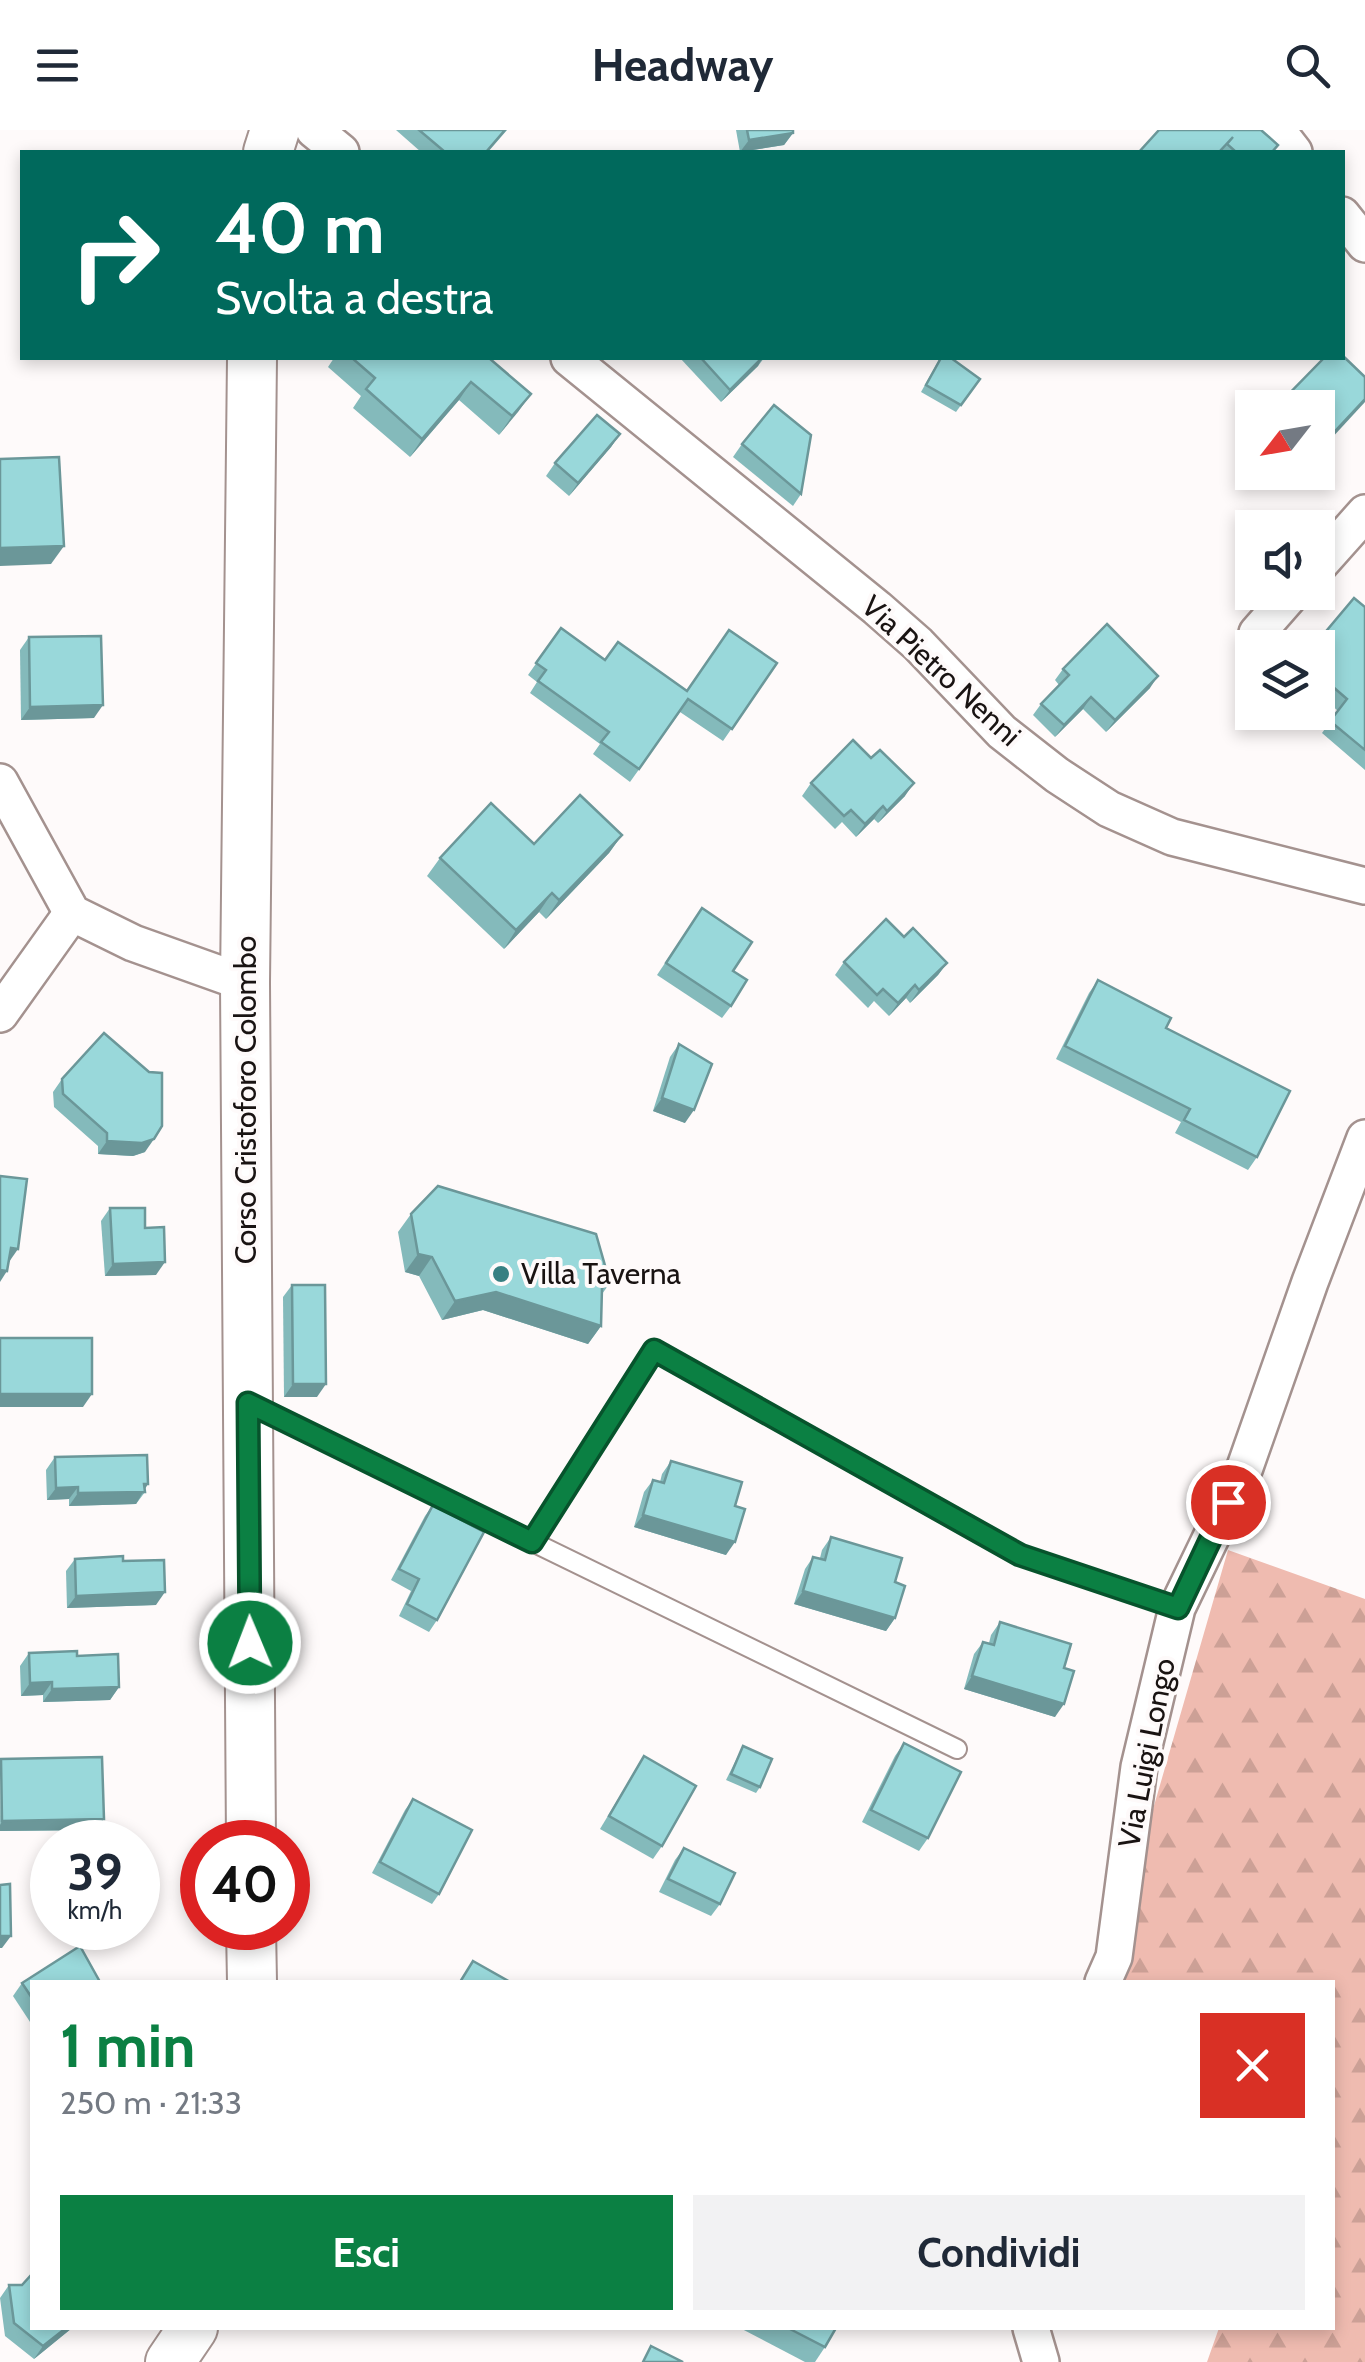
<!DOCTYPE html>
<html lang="it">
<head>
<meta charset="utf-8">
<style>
	body { margin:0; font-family:Cabin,sans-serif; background:#f2f2f3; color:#1f2937; height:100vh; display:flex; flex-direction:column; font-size:38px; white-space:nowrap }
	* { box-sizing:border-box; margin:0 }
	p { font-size:32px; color:#747a83 }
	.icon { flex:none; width:55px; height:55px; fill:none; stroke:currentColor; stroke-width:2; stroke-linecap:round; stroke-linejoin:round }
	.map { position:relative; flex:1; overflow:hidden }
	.panel { position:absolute; left:30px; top:1850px; width:1305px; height:350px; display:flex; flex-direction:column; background:#fff; border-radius:0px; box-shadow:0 5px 15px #0003 }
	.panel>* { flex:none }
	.top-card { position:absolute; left:20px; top:20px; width:1325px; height:210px; border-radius:0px; box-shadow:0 5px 15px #0003; background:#00695c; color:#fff; overflow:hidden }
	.needle { width:65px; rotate:239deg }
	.tools { position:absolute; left:1235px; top:260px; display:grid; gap:20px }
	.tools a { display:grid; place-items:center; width:100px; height:100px; border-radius:0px; background:#fff; box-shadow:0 5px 15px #0003; font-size:50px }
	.speed { position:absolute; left:30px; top:1690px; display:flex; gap:20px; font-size:50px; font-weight:700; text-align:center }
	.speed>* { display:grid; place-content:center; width:130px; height:130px; border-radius:50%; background:#fff; box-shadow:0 5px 15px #0003; line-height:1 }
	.speed small { font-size:25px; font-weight:400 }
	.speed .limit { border:15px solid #d22; background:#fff; color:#111 }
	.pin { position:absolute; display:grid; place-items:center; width:85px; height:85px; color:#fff; margin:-42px; border:5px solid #fff; border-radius:50%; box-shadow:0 2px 10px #0007 }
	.me { position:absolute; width:110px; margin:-55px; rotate:359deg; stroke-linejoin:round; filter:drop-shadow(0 0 8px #0008) }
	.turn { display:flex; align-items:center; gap:35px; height:210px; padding:0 30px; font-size:45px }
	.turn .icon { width:130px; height:130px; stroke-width:2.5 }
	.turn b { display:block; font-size:70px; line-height:85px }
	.round { display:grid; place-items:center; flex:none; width:105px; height:105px; border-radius:0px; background:#f2f2f3 }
	.summary { display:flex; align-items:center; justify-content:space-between; height:170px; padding:0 30px }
	h1 { font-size:60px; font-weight:800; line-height:75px; color:#0b8043 }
	.action { display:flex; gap:20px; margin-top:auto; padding:20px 30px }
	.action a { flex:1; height:115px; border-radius:0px; background:#0b8043; color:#fff; font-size:40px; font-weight:800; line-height:115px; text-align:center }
	.action a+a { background:#f2f2f3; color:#1f2937 }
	header { display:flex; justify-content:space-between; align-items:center; height:130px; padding:0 30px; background:#fff; font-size:45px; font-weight:800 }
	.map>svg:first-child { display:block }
	.forest { fill:url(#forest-firs) }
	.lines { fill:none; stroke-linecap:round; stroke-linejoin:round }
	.lane-casing { stroke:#a4928f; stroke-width:22 }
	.street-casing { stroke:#a4928f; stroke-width:40 }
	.secondary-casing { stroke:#a4928f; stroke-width:52 }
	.lane { stroke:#fff; stroke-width:18 }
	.street { stroke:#fff; stroke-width:35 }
	.secondary { stroke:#fff; stroke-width:48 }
	.wall { fill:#84babb }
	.shaded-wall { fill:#6b9799 }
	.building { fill:#99d8da; stroke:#6b9799; stroke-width:2.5 }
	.route-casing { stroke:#07532c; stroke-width:25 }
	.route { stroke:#0b8043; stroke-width:18 }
	.poi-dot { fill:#378082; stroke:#fefafa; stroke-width:4 }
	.labels { text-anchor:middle; stroke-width:8; stroke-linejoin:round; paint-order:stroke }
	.street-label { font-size:30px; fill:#191312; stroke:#fefafa }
	.poi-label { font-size:30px; fill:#191312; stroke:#fefafa; text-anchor:start }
</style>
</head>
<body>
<header><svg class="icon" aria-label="menu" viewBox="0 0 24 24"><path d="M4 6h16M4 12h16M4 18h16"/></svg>Headway<svg class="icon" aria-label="search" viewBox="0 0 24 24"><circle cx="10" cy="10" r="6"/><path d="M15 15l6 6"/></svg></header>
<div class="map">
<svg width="1365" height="2232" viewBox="0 0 1365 2232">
	<defs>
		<pattern id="forest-firs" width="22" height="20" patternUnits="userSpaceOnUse" patternTransform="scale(2.5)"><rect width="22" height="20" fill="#efbbb0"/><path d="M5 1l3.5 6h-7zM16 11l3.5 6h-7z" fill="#cca096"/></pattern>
	</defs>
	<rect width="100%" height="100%" fill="#fefafa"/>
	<!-- forest -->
	<path class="forest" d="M1228 1420 1365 1469V2232H1207L1219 2198H1332V1852H1103Z"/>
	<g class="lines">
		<defs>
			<g id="lane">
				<path d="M252 1275 957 1619"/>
				<path d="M533 1412 653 1220 1020 1425 1177 1478"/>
			</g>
			<g id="street">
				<path d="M314 0 341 22"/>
				<path d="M1277 0 1294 22"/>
				<path d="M1342 85 1365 114"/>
				<path d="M569 228 877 478 918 514 1002 602 1057 645 1109 679 1172 707 1365 756"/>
				<path d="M1318 436 1365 383"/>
				<path d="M1257 503 1293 462"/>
				<path d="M0 652 72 783 133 813 245 853"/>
				<path d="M0 884 72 783"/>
				<path d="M1103 1852 1114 1827 1139 1637 1177 1478 1245 1337 1310 1152 1365 1008"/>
				<path d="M1031 2198 1041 2232"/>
			</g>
			<g id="secondary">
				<path d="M268 22 275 0"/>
				<path d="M251 1712 245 853 252 228"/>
				<path d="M251 1798 252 1852"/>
				<path d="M170 2232 193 2198"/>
			</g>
		</defs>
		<!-- lane casing -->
		<use href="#lane" class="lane-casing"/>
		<!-- street casing -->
		<use href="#street" class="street-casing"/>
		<!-- secondary casing -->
		<use href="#secondary" class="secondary-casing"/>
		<!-- lane -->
		<use href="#lane" class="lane"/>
		<!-- street -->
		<use href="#street" class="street"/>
		<!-- secondary -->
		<use href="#secondary" class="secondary"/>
	</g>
	<!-- wall -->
	<g class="wall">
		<path d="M396 0H507L488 22H421Z"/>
		<path d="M736 0H793V3L784 15 740 22Z"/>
		<path d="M1159 0 1278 15 1273 22H1139Z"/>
		<path d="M334 228H489L531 264 499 305 459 270 410 327 353 278 361 266 328 237Z"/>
		<path d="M680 228H764L758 236 721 272Z"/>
		<path d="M940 228 980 249 956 282 921 262Z"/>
		<path d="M1365 247 1318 323V278H1277L1280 273Z"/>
		<path d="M620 304 611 317 569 366 546 346 555 333Z"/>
		<path d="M742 314 801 364 793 376 733 327Z"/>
		<path d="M1365 477V640L1322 603 1338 581 1318 563V518Z"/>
		<path d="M561 498 605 530 687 561 777 533 723 611 680 582 630 652 593 624 600 614 530 563 537 552 528 545Z"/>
		<path d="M29 507 94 588 21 590 20 520Z"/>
		<path d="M1063 539 1150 558 1106 602 1083 579 1055 607 1033 585 1041 574 1059 555 1055 550Z"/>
		<path d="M811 653 905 666 878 693 874 689 856 707 842 692 835 699 802 666Z"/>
		<path d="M622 705 609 723 546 789 539 782 504 819 427 746 440 728 534 714Z"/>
		<path d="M702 778 733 841 731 876 722 888 657 845Z"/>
		<path d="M904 807 947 833 938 845 910 873 906 868 889 886 874 871 868 878 835 845 844 832Z"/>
		<path d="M1098 850 1166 898 1257 1027 1248 1040 1175 1003 1181 992 1056 929 1089 863Z"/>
		<path d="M679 914 685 993 653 981 670 927Z"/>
		<path d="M62 949 145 1022 133 1026 98 1024V1016L54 977 53 962Z"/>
		<path d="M110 1078 145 1098 156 1145 105 1146 101 1091Z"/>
		<path d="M411 1084 610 1153 602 1164 601 1196 588 1214 483 1180 442 1190 419 1146 405 1142 398 1102Z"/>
		<path d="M292 1155 317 1267H284L283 1167Z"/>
		<path d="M55 1327 145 1359V1362L136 1374 69 1376V1369L47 1370 46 1340Z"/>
		<path d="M671 1331 735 1376 726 1425 634 1397 644 1362 653 1350 660 1352 662 1344Z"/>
		<path d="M433 1375 437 1490 429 1502 399 1486 411 1461 391 1450 425 1386Z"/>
		<path d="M831 1407 895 1452V1488L886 1501 794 1474 805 1439 813 1427 820 1428 822 1420Z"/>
		<path d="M75 1429 123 1431 156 1475 67 1478 66 1441Z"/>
		<path d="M1000 1492 1064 1538 1055 1587 964 1559 974 1524 983 1512 989 1513 991 1505Z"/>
		<path d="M29 1523 77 1526 119 1557 110 1570 43 1572V1565L21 1566 20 1536Z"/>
		<path d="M904 1613 928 1708 919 1721 862 1692 895 1626Z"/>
		<path d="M743 1616 760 1657 756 1663 726 1650Z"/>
		<path d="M644 1626 662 1716 653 1729 600 1699Z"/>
		<path d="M1 1629 96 1700 0 1701Z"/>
		<path d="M413 1669 439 1764 432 1774 372 1743 405 1680Z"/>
		<path d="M684 1718 720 1774 711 1786 659 1762 675 1730Z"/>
		<path d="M32 1852V1895L13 1866 22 1853Z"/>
		<path d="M32 1990V2048L30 1993Z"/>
		<path d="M9 2155 32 2198H72L34 2229 5 2206 0 2168Z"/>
		<path d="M740 2198H836L825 2217 815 2232H805Z"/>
	</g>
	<!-- shaded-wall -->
	<g class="shaded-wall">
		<path d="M793 3 784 15 740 22 749 10Z"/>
		<path d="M762 228 758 236 721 272 730 260Z"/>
		<path d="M471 252 459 270 410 327 422 309Z"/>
		<path d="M531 264 518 282 499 305 512 286Z"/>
		<path d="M1365 269V272L1318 323 1323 314Z"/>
		<path d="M620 304 611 317 569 366 578 353Z"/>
		<path d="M64 416 51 434 0 436V418Z"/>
		<path d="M1158 546 1150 558 1106 602 1115 590Z"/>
		<path d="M1091 567 1083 579 1055 607 1064 595Z"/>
		<path d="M103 575 94 588 21 590 30 577Z"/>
		<path d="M914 653 905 666 878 693 887 681Z"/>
		<path d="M883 676 874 689 856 707 865 694Z"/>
		<path d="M622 705 609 723 546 789 559 770Z"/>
		<path d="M552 763 539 782 504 819 516 800Z"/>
		<path d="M947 833 938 845 910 873 919 860Z"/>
		<path d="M915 855 906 868 889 886 898 873Z"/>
		<path d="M662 968 694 980 685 993 653 981Z"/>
		<path d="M154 1009 145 1022 133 1026 98 1024 107 1011Z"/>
		<path d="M11 1118 18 1119 9 1132Z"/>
		<path d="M418 1124 432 1127 419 1146 405 1142Z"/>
		<path d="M165 1132 156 1145 105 1146 113 1134Z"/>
		<path d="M0 1140 7 1141 0 1152Z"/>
		<path d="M496 1162 601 1196 588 1214 483 1180 442 1190 455 1171Z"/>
		<path d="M293 1254H326L317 1267H284Z"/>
		<path d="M0 1264H92L83 1277H0Z"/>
		<path d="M148 1354 136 1374 69 1376 78 1363Z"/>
		<path d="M78 1357 69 1369 47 1370 56 1358Z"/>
		<path d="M643 1385 735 1412 726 1425 634 1397Z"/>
		<path d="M803 1461 895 1488 886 1501 794 1474Z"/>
		<path d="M165 1462 156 1475 67 1478 76 1466Z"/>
		<path d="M972 1546 1064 1574 1055 1587 964 1559Z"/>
		<path d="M52 1552 43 1565 21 1566 30 1553Z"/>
		<path d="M119 1557 110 1570 43 1572 52 1559Z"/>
		<path d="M104 1689 96 1700 0 1701V1695L2 1691Z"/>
		<path d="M0 1806H11L2 1818H0Z"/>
		<path d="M66 2198H72L34 2229 43 2216Z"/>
	</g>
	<!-- building -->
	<g class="building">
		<path d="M419 0H505L486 22H445Z"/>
		<path d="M747 0H793V3L749 10Z"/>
		<path d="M1159 0H1261L1278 15 1272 22H1236L1227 14 1233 7 1219 22H1139Z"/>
		<path d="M1342 225 1365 247V269L1323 314 1318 308V278H1285L1280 273 1324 228H1342Z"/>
		<path d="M352 228H489L531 264 512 286 471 252 422 309 366 259 375 248Z"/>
		<path d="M701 228H762L730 260Z"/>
		<path d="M941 228H951L980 249 961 275 926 255Z"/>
		<path d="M774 275 811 305 801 364 742 314Z"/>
		<path d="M597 285 620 304 578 353 555 333Z"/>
		<path d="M59 327 64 416 0 418V329Z"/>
		<path d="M1354 468 1365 477V620L1330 591 1347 569 1318 544V518H1312Z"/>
		<path d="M1107 494 1158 546 1115 590 1091 567 1064 595 1041 574 1069 545 1063 539Z"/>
		<path d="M561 498 605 530 618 512 687 561 729 500 777 533 732 599 688 569 639 639 601 612 609 602 538 551 546 540 536 533Z"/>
		<path d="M101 506 103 575 30 577 29 507Z"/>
		<path d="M853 610 871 628 880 620 914 653 887 681 883 676 865 694 851 680 844 686 811 653Z"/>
		<path d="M580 665 622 705 559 770 552 763 516 800 440 728 491 673 534 714Z"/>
		<path d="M702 778 752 812 733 841 747 850 731 876 666 833Z"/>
		<path d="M886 789 904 807 913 798 947 833 919 860 915 855 898 873 883 859 877 865 844 832Z"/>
		<path d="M1098 850 1171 888 1166 898 1290 961 1257 1027 1184 990 1190 979 1065 916Z"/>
		<path d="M104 903 149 942 162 943V996L154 1009 142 1013 107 1011V1003L63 964 62 949Z"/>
		<path d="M679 914 712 934 694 980 662 968Z"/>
		<path d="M0 1046 27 1049 18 1119 11 1118 7 1141 0 1140Z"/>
		<path d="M438 1056 596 1104 610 1153 602 1158 601 1196 496 1162 455 1171 432 1127 418 1124 411 1084Z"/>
		<path d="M110 1078H145V1098L164 1097 165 1132 113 1134Z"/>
		<path d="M292 1155H325L326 1254H293Z"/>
		<rect x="0" y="1208" width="92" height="56"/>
		<path d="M147 1325 148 1354H144L145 1362 78 1363V1357L56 1358 55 1327Z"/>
		<path d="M671 1331 742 1352 735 1376 745 1379 735 1412 643 1385 653 1350 664 1353Z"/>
		<path d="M433 1375 484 1402 437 1490 407 1474 419 1449 399 1439Z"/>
		<path d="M831 1407 902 1428 895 1452 905 1456 895 1488 803 1461 813 1427 825 1430Z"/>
		<path d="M123 1426V1431L164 1430 165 1462 76 1466 75 1429Z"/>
		<path d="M1000 1492 1071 1514 1064 1538 1074 1541 1064 1574 972 1546 983 1512 994 1515Z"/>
		<path d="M77 1521V1526L118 1524 119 1557 52 1559V1552L30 1553 29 1523Z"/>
		<path d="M904 1613 961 1642 928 1708 871 1680Z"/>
		<path d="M743 1616 772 1629 760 1657 731 1644Z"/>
		<path d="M644 1626 696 1656 662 1716 609 1686Z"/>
		<path d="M102 1627 104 1689 2 1691 1 1629Z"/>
		<path d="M413 1669 472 1700 439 1764 380 1732Z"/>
		<path d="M684 1718 735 1743 720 1774 668 1749Z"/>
		<path d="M10 1754 11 1806H0V1755Z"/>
		<path d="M80 1816 100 1852H32V1868L22 1853Z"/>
		<path d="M473 1831 510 1852H460Z"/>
		<path d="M32 2144V2198H66L43 2216 14 2193 9 2155H22Z"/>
		<path d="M788 2198H836L825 2217Z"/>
		<path d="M651 2216 683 2232H643Z"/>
	</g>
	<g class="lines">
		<defs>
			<path id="route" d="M250 1513 248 1273 532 1412 654 1220 1020 1425 1178 1478 1228 1372"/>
		</defs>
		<!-- route casing -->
		<use href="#route" class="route-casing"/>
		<!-- route -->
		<use href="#route" class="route"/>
	</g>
	<!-- markers -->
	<circle class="poi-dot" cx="501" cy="1144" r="10"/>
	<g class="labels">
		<!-- street labels -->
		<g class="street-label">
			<text transform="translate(941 541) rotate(43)" y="10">Via Pietro Nenni</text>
			<text transform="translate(246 970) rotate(-90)" y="10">Corso Cristoforo Colombo</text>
			<text transform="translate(1147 1623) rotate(-79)" y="10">Via Luigi Longo</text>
		</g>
		<!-- poi labels -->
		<g class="poi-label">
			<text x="521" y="1154">Villa Taverna</text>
		</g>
	</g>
</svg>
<div class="tools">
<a><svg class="needle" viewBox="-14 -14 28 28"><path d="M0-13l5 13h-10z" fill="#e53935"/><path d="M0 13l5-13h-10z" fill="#747a83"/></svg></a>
<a><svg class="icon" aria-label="sound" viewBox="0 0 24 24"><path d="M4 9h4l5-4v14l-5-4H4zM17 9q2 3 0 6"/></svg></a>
<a><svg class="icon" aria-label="layers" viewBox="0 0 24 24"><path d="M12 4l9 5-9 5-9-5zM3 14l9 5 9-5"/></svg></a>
</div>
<div class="speed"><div>39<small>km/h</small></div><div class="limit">40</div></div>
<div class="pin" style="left:1228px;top:1372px;background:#d93025"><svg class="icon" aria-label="arrive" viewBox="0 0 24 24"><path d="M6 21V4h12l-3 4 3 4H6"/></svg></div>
<svg class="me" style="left:250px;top:1513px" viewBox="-20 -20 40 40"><circle r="17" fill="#0b8043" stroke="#fff" stroke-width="3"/><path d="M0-11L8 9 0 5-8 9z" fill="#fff"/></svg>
<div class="top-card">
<div class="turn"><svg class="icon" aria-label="right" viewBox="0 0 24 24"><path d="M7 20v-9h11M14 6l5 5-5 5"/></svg><div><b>40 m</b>Svolta a destra</div></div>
</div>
<section class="panel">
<div class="summary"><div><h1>1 min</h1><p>250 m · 21:33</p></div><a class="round" style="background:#d93025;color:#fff"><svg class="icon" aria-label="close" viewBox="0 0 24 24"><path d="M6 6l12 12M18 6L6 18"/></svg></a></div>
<div class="action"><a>Esci</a><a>Condividi</a></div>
</section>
</div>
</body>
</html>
